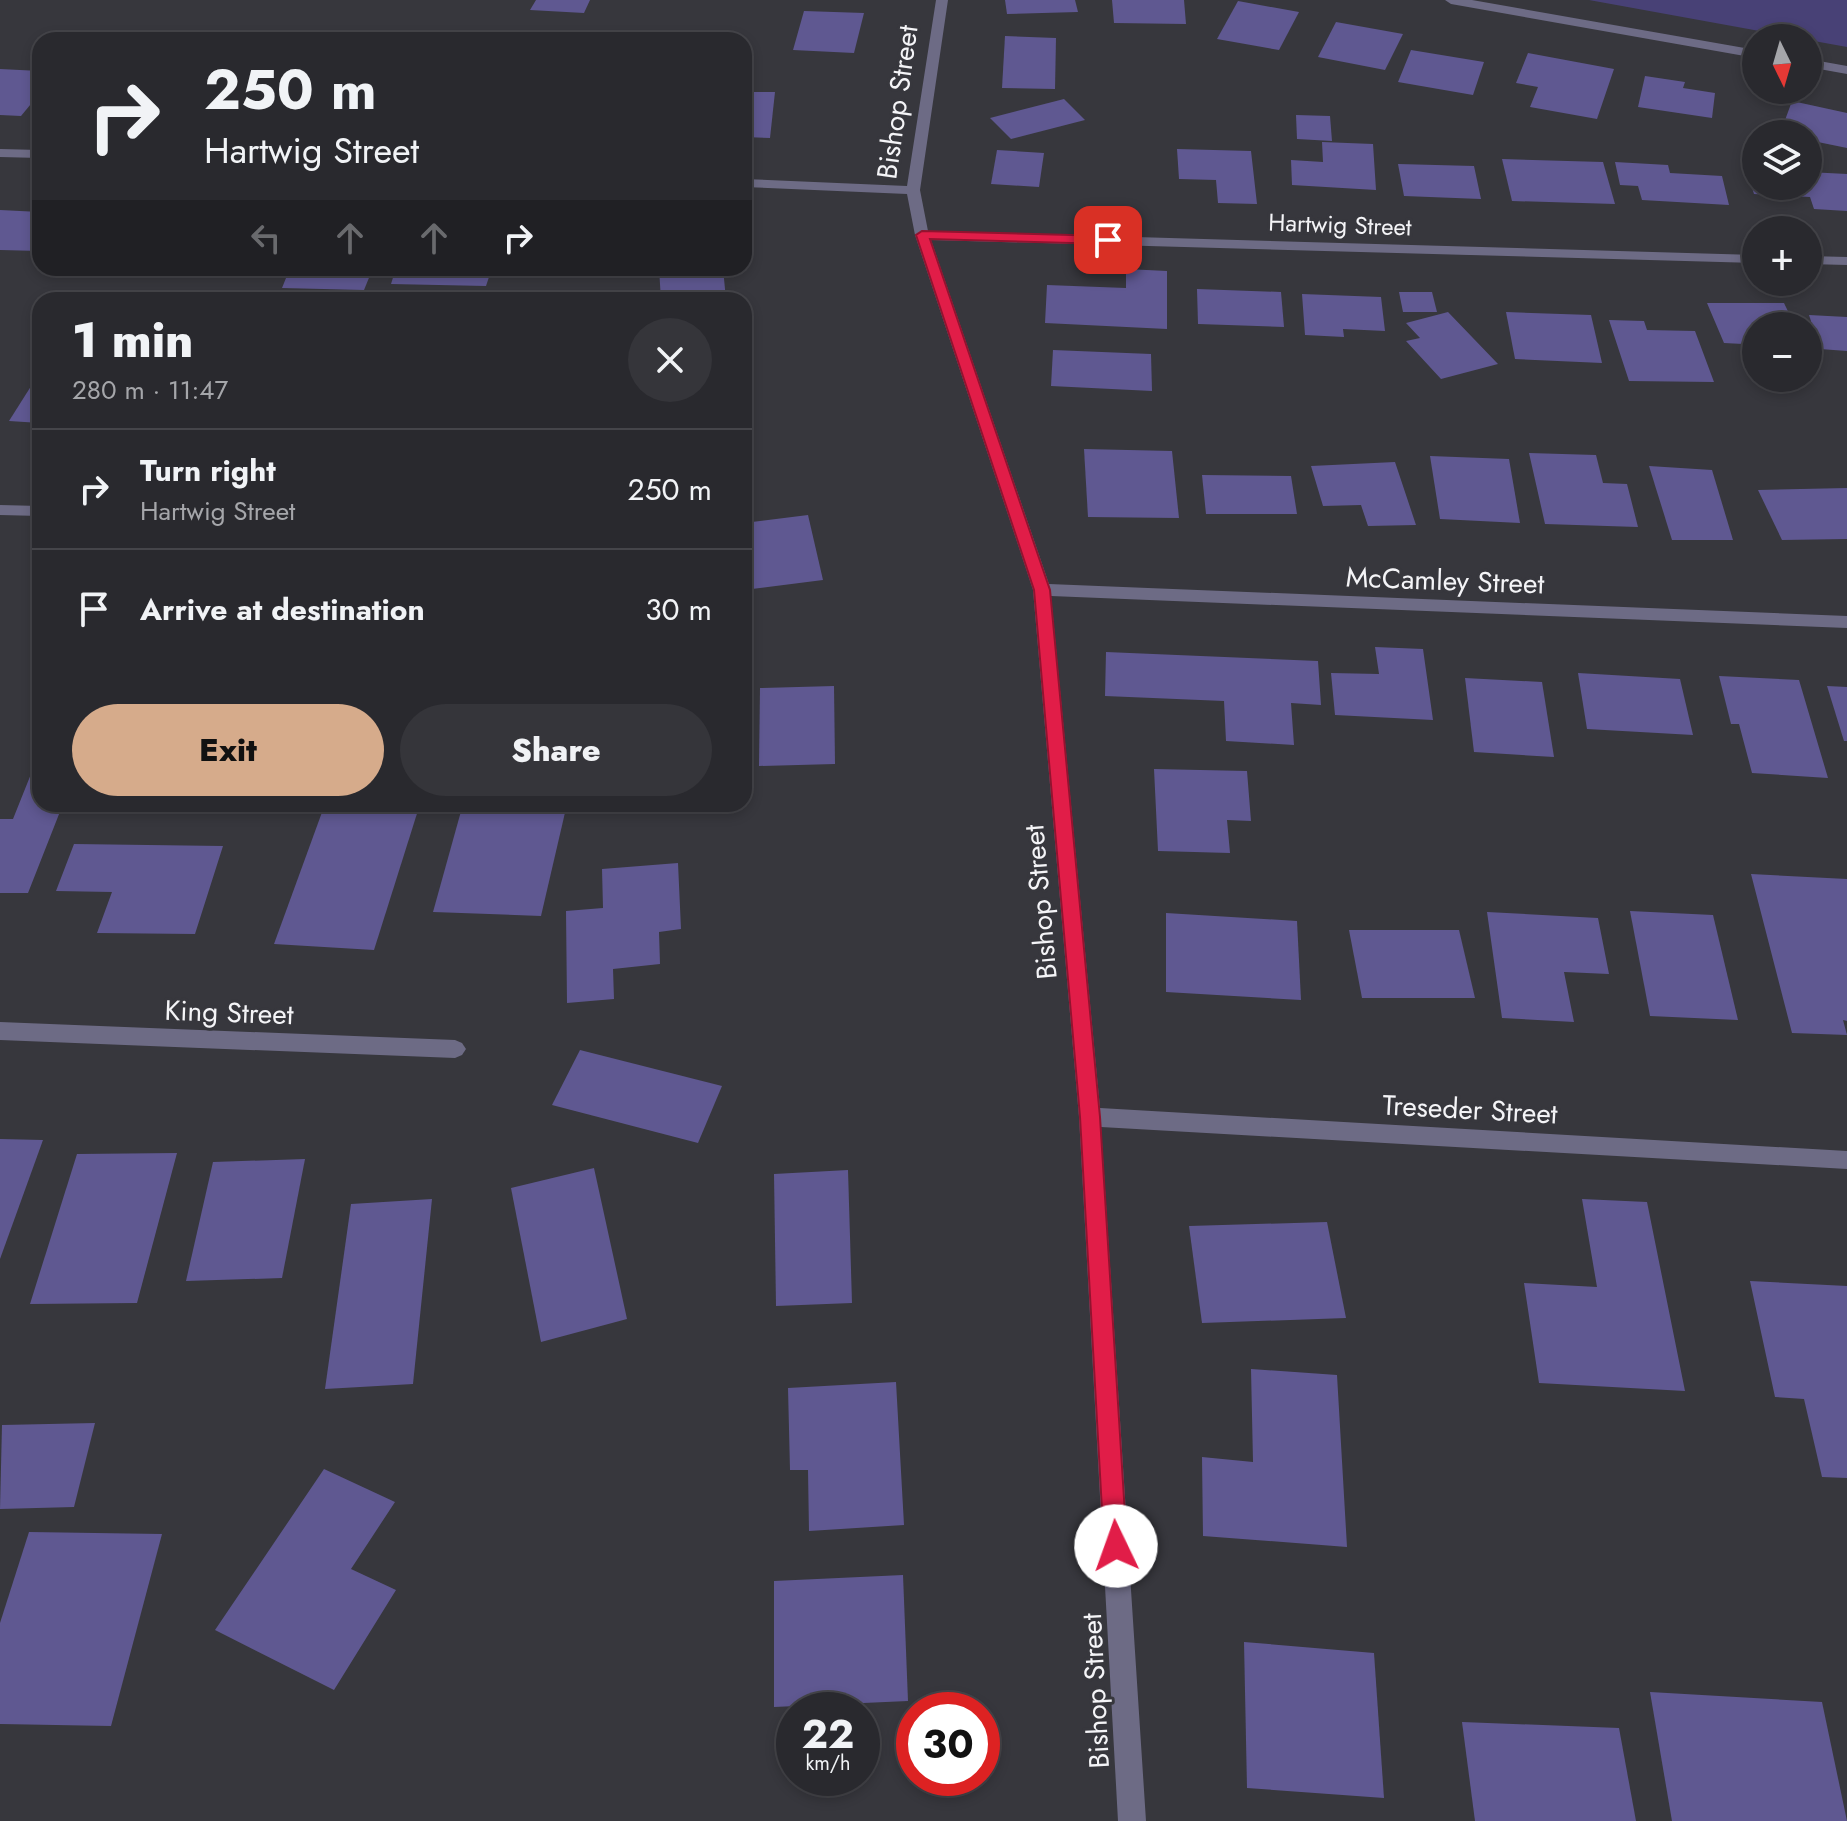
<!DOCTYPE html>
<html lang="en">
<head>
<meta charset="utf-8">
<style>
	body { margin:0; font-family:Jost,sans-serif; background:#35353a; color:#f1f3f6; height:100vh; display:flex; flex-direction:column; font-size:30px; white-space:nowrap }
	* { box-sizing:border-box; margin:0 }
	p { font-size:26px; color:#a5a6aa }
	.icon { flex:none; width:44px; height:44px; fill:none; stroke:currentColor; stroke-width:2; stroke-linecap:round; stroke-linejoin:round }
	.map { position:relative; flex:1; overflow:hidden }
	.panel { position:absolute; left:32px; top:292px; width:720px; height:520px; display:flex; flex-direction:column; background:#29292e; border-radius:24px; box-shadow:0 4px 12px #0003,0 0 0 2px #45454a }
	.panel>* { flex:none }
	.guide { position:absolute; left:32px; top:32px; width:720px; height:244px; border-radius:24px; box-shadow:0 4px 12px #0003,0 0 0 2px #45454a; background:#29292e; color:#f1f3f6; overflow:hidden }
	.needle { width:52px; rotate:175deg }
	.tools { position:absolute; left:1742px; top:24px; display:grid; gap:16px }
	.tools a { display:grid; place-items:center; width:80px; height:80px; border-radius:50%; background:#29292e; box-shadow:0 4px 12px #0003,0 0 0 2px #45454a; font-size:40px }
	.speed { position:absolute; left:776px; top:1692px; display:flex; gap:16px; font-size:40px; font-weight:700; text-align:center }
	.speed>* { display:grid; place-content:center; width:104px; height:104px; border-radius:50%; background:#29292e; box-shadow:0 4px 12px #0003,0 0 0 2px #45454a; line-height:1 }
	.speed small { font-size:20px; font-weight:400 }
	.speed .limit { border:12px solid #d22; background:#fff; color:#111 }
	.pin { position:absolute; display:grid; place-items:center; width:68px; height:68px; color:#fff; margin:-34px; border-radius:16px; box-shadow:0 4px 12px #0006 }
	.me { position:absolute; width:88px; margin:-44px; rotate:357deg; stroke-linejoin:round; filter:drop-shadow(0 0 6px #0008) }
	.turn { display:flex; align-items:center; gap:28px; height:168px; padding:0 40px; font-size:36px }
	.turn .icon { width:104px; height:104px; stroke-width:2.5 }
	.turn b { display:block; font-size:56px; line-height:68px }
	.lanes { display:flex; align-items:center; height:76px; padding:0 40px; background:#0003; justify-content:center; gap:40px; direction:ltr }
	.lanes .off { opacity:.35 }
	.round { display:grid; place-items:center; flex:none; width:84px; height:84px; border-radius:42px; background:#35353a }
	.overview { display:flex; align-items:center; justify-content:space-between; height:136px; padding:0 40px }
	h1 { font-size:48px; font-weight:800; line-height:60px }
	.button { display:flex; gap:16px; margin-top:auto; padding:16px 40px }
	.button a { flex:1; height:92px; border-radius:48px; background:#d6ab8b; color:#111; font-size:32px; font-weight:800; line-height:92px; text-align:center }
	.button a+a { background:#35353a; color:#f1f3f6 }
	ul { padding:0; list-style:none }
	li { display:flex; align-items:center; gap:24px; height:120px; padding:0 40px; border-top:2px solid #45454a }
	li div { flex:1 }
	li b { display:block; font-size:30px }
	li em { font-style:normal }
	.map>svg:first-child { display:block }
	.green { fill:#484176 }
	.building { fill:#5f5891 }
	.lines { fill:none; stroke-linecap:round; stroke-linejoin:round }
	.street { fill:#6d6b85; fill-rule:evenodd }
	.route { fill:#e11d48; stroke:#92132f; stroke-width:2 }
	.labels { text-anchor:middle; stroke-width:6; stroke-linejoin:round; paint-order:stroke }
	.far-street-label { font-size:24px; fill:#f4f4f7; stroke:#37373d }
	.street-label { font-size:28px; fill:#f4f4f7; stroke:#37373d }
</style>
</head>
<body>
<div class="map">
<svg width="1847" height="1821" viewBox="0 0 1847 1821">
	<rect width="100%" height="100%" fill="#37373d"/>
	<!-- green -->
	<path class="green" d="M1589 0H1847V47Z"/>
	<!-- building -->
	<g class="building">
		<path d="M536 0H590L584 13 530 10Z"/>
		<path d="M1005 0H1075L1078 12 1007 14Z"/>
		<path d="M1112 0H1184L1186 24 1114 23Z"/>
		<path d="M1238 1 1299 12 1279 50 1217 39Z"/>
		<path d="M804 11 864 13 854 53 793 50Z"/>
		<path d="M1336 22 1403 34 1385 70 1318 57Z"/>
		<path d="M1005 36 1056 38 1055 89 1002 88Z"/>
		<path d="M1411 50 1484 62 1473 95 1398 82Z"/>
		<path d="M1528 53 1614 69 1597 119 1530 107 1538 87 1516 83Z"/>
		<path d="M0 69 40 71V93L21 116 0 115Z"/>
		<path d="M1645 76 1685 82 1683 88 1715 93 1712 118 1638 107Z"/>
		<path d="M744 92H775L770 138 744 137Z"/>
		<path d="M1064 99 1085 120 1011 139 990 118Z"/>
		<path d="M1792 101 1847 113V148L1808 140V134H1780Z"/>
		<path d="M1296 115 1330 116 1332 141 1297 139Z"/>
		<path d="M1322 142 1373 144 1376 190 1292 185 1291 160 1323 162Z"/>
		<path d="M1177 149 1251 151 1257 204 1218 203 1216 180 1179 179Z"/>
		<path d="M997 150 1044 153 1039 187 991 184Z"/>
		<path d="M1502 159 1603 162 1615 204 1512 201Z"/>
		<path d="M1615 162 1668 165 1670 173 1722 176 1729 205 1642 200 1638 186 1620 185Z"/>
		<path d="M1398 164 1474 166 1481 199 1404 196Z"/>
		<path d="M1746 169 1756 170V186H1808V172L1847 174V211L1814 209 1810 197 1754 194Z"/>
		<path d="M0 210 40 212V251L0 250Z"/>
		<path d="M99 268H155L152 274 97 271Z"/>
		<path d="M290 268H373L364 290 282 288Z"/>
		<path d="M396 268H492L486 286 391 284Z"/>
		<path d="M659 268H723L726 300H661Z"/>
		<path d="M1126 269 1167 271V329L1045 323 1047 285 1126 288Z"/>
		<path d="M1197 289 1281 292 1284 327 1198 324Z"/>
		<path d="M1399 292H1432L1437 312H1403Z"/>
		<path d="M1302 294 1381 297 1385 331 1343 329 1344 337 1305 335Z"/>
		<path d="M1707 303H1784L1795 326H1756V374L1743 344 1724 343Z"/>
		<path d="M1448 312 1498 364 1441 379 1406 341 1420 338 1406 323Z"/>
		<path d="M1506 312 1591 315 1602 363 1515 359Z"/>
		<path d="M1809 315 1847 317V351L1820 349Z"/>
		<path d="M1609 320 1644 321 1647 330 1695 331 1714 382 1629 381Z"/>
		<path d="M1053 350 1151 354 1152 391 1051 386Z"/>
		<path d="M40 372V423L9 421Z"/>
		<path d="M1084 449 1172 451 1179 518 1088 517Z"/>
		<path d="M1529 453 1596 455 1603 483 1627 484 1638 527 1545 524Z"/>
		<path d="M1430 456 1509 459 1520 523 1440 519Z"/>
		<path d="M1395 462 1416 525 1368 526 1361 505 1323 506 1311 466Z"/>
		<path d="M1649 466 1712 470 1733 540H1672Z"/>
		<path d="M1202 475 1291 476 1297 514H1206Z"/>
		<path d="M1847 488V539L1782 540 1758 490Z"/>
		<path d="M808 515 823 580 744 590V523Z"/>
		<path d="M1375 647 1423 649 1433 720 1335 715 1331 673 1379 674Z"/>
		<path d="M1106 652 1318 661 1321 705 1291 703 1294 745 1226 741 1224 701 1105 696Z"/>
		<path d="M1578 673 1680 679 1693 735 1587 729Z"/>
		<path d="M1719 676 1799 680 1828 778 1752 773 1739 724H1731Z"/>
		<path d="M1465 678 1542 682 1554 757 1474 752Z"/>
		<path d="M834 686 835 764 759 766 760 688Z"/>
		<path d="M1827 686 1847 687V741H1844Z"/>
		<path d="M33 769H40V804H63L28 893H0V819H13Z"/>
		<path d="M1154 769 1247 771 1251 821 1227 820 1230 853 1158 851Z"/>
		<path d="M325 804H420L374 950 274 944Z"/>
		<path d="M463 804H567L541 916 433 912Z"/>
		<path d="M74 844 223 846 195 934 97 933 112 892 56 891Z"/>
		<path d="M678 863 681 929 659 932 660 964 613 969 614 999 567 1003 566 911 603 908 602 869Z"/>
		<path d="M1751 874 1847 879V1021L1843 1020 1847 1035 1792 1033Z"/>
		<path d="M1630 911 1713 915 1738 1020 1650 1016Z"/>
		<path d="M1487 912 1598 918 1609 974 1564 972 1574 1022 1502 1018Z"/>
		<path d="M1166 913 1297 921 1301 1000 1166 992Z"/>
		<path d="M1349 930H1459L1475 998H1362Z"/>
		<path d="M580 1050 722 1086 698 1143 552 1105Z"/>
		<path d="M0 1139 43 1140 0 1259Z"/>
		<path d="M177 1153 137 1303 30 1304 77 1154Z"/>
		<path d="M305 1159 282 1278 186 1281 213 1162Z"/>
		<path d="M594 1168 627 1319 541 1342 511 1188Z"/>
		<path d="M848 1170 852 1303 776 1306 774 1174Z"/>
		<path d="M432 1199 413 1384 325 1389 351 1204Z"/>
		<path d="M1582 1199 1647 1202 1685 1391 1539 1383 1524 1283 1597 1287Z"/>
		<path d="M1327 1222 1346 1318 1202 1323 1189 1226Z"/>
		<path d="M1750 1281 1847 1286V1478L1822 1477 1804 1399 1775 1397Z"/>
		<path d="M1251 1369 1337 1375 1347 1547 1203 1536 1202 1457 1253 1462Z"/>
		<path d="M896 1382 904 1525 809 1531 808 1470H790L788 1388Z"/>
		<path d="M95 1423 74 1507 0 1509 2 1425Z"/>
		<path d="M324 1469 395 1502 351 1569 396 1590 334 1690 215 1630Z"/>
		<path d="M29 1532 162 1534 111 1726 0 1724V1623Z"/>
		<path d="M903 1575 908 1701 774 1707V1581Z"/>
		<path d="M1244 1642 1374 1653 1384 1798 1247 1788Z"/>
		<path d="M1650 1692 1822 1702 1847 1821H1672Z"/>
		<path d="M1462 1722 1619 1728 1636 1821H1475Z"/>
	</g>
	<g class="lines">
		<!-- street -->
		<g class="street">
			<path d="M936 0H948L920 190 928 231 1756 255V263L931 240 1049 584 1847 616V628L1051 596 1100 1108 1847 1151V1169L1101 1127 1146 1821H1118L1079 1117 1033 590 915 235 907 194 744 187V179L907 186Z"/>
			<path d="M1445 0H1472L1756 50V58L1451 4Z"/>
			<path d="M1808 59 1847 66V74L1808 67Z"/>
			<path d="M0 149 40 150V158L0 157Z"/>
			<path d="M1808 256 1847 257V265L1808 264Z"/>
			<path d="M0 505 40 506V516L0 515Z"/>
			<path d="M0 1022 455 1040 462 1043 466 1049 462 1055 455 1058 0 1040Z"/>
		</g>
	</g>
	<!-- route -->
	<path class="route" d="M922 231 1108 236 1114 240 1108 244 930 239 1050 590 1100 1117 1127 1546 1124 1554 1116 1557 1108 1554 1104 1546 1080 1117 1034 590 916 235Z"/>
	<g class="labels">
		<!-- far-street labels -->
		<g class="far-street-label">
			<text transform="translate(1340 225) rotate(2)" y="8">Hartwig Street</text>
		</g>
		<!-- street labels -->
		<g class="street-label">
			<text transform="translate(897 102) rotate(-82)" y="10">Bishop Street</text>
			<text transform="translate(1445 580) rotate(2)" y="10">McCamley Street</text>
			<text transform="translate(1040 902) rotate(-95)" y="10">Bishop Street</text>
			<text transform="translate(229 1012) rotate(2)" y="10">King Street</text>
			<text transform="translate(1470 1109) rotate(3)" y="10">Treseder Street</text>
			<text transform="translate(1095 1691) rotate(-93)" y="10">Bishop Street</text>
		</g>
	</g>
</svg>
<div class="tools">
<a><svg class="needle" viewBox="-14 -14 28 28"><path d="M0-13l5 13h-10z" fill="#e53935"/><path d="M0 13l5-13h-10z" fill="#a5a6aa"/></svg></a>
<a><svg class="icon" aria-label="layers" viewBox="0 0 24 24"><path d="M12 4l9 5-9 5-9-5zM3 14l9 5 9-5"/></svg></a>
<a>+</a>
<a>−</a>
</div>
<div class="speed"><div>22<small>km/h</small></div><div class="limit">30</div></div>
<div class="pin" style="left:1108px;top:240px;background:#d93025"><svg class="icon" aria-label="arrive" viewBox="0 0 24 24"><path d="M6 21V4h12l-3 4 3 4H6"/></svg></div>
<svg class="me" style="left:1116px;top:1546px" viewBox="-20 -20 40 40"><circle r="19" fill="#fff"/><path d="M0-13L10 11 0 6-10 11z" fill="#e11d48"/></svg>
<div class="guide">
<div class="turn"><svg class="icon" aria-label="right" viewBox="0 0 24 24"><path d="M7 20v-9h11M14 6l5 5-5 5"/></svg><div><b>250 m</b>Hartwig Street</div></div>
<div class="lanes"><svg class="icon off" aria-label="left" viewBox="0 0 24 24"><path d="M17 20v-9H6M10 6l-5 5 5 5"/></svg><svg class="icon off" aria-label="ahead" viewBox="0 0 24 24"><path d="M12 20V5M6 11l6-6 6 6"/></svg><svg class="icon off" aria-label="ahead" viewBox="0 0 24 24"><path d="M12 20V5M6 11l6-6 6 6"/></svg><svg class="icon" aria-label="right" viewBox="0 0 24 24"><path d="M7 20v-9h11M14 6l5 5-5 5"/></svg></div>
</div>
<section class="panel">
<div class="overview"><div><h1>1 min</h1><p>280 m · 11:47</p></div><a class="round"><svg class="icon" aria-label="close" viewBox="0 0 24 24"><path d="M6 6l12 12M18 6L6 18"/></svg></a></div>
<ul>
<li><svg class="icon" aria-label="right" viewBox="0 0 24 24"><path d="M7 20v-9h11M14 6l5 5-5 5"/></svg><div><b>Turn right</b><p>Hartwig Street</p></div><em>250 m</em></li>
<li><svg class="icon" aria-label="arrive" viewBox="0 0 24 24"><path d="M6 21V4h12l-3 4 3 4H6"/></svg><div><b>Arrive at destination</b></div><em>30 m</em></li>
</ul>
<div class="button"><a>Exit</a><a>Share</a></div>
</section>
</div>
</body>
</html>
